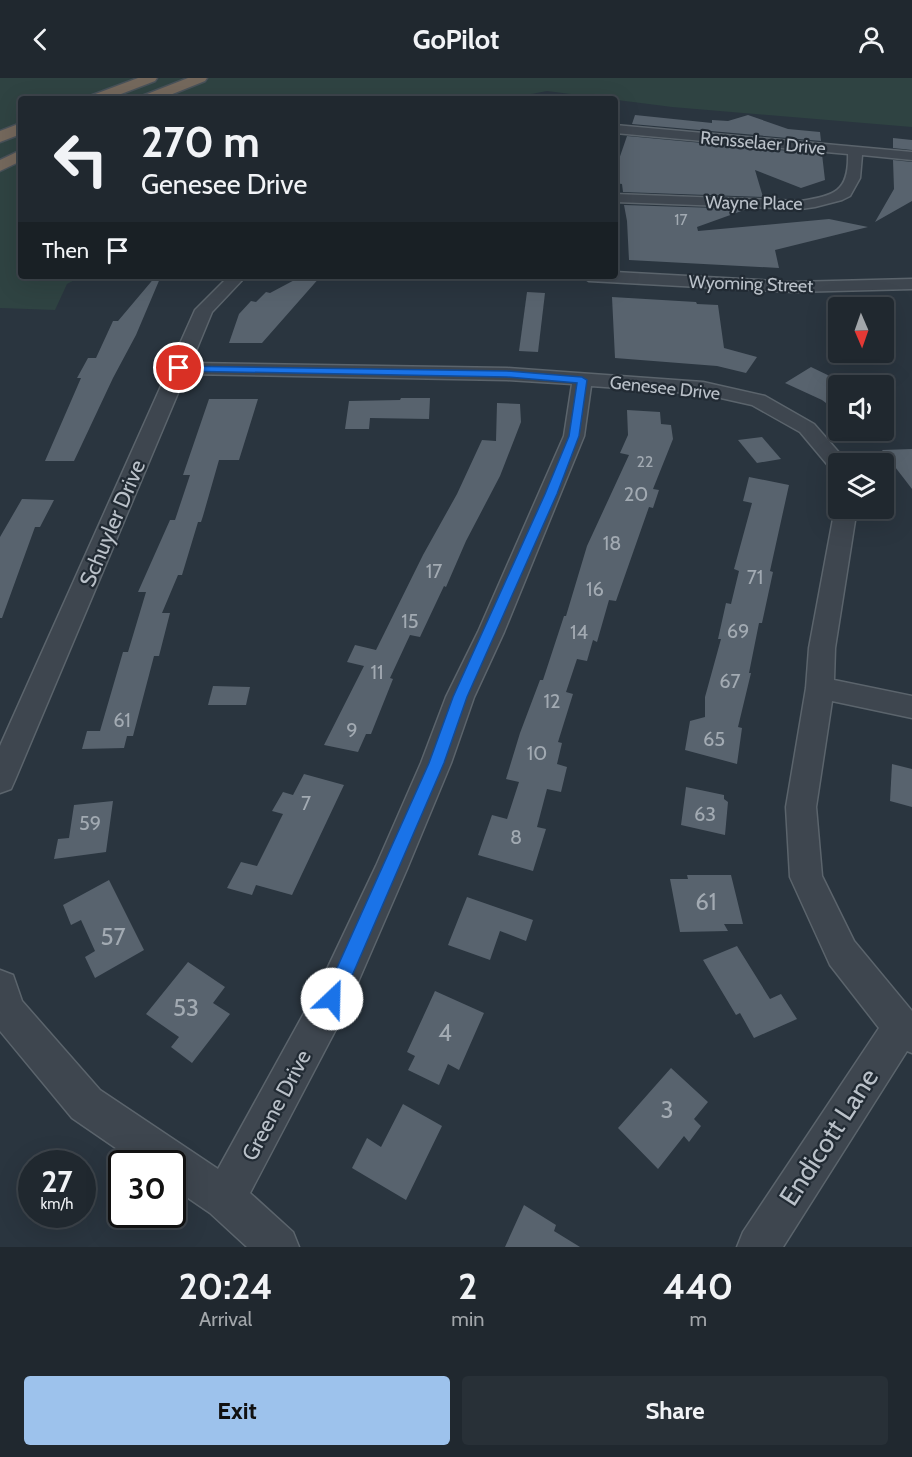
<!DOCTYPE html>
<html lang="en">
<head>
<meta charset="utf-8">
<style>
	body { margin:0; font-family:Cabin,sans-serif; background:#283037; color:#f1f3f6; height:100vh; display:flex; flex-direction:column; font-size:22px; white-space:nowrap }
	* { box-sizing:border-box; margin:0 }
	p { font-size:20px; color:#a2a6aa }
	.icon { flex:none; width:33px; height:33px; fill:none; stroke:currentColor; stroke-width:2; stroke-linecap:round; stroke-linejoin:round }
	.map { position:relative; height:1169px; overflow:hidden }
	.drawer { display:flex; flex-direction:column; background:#20282f; flex:1 }
	.drawer>* { flex:none }
	.guide { position:absolute; left:18px; top:18px; width:600px; height:183px; border-radius:6px; box-shadow:0 6px 24px #0002,0 0 0 2px #3d444b; background:#20282f; color:#f1f3f6; overflow:hidden }
	.needle { width:39px; rotate:178deg }
	.fabs { position:absolute; left:828px; top:219px; display:grid; gap:12px }
	.fabs a { display:grid; place-items:center; width:66px; height:66px; border-radius:6px; background:#20282f; box-shadow:0 6px 24px #0002,0 0 0 2px #3d444b; font-size:30px }
	.speed { position:absolute; left:18px; top:1072px; display:flex; gap:12px; font-size:30px; font-weight:700; text-align:center }
	.speed>* { display:grid; place-content:center; width:78px; height:78px; border-radius:50%; background:#20282f; box-shadow:0 6px 24px #0002,0 0 0 2px #3d444b; line-height:1 }
	.speed small { font-size:15px; font-weight:400 }
	.speed .limit { border:3px solid #111; border-radius:9px; background:#fff; color:#111 }
	.pin { position:absolute; display:grid; place-items:center; width:51px; height:51px; color:#fff; margin:-26px; border:3px solid #fff; border-radius:50%; box-shadow:0 2px 6px #0007 }
	.me { position:absolute; width:66px; margin:-33px; rotate:24deg; stroke-linejoin:round; filter:drop-shadow(0 0 4px #0008) }
	.turn { display:flex; align-items:center; gap:21px; height:126px; padding:0 24px; font-size:27px }
	.turn .icon { width:78px; height:78px; stroke-width:2.5 }
	.turn b { display:block; font-size:42px; line-height:51px }
	.then { display:flex; align-items:center; height:57px; padding:0 24px; background:#0003; gap:12px; font-size:22px }
	.eta { display:flex; justify-content:space-evenly; align-items:center; height:102px; text-align:center }
	.eta b { font-size:36px; font-weight:700; line-height:42px }
	.button { display:flex; gap:12px; margin-top:auto; padding:12px 24px }
	.button a { flex:1; height:69px; border-radius:6px; background:#9dc2ec; color:#111; font-size:24px; font-weight:700; line-height:69px; text-align:center }
	.button a+a { background:#283037; color:#f1f3f6 }
	header { display:flex; justify-content:space-between; align-items:center; height:78px; padding:0 24px; background:#20282f; font-size:27px; font-weight:700 }
	.map>svg:first-child { display:block }
	.green { fill:#2f4342 }
	.building { fill:#58636e }
	.lines { fill:none; stroke-linecap:round; stroke-linejoin:round }
	.minor-casing { stroke:#5b646c; stroke-width:3 }
	.motorway-casing { stroke:#485159; stroke-width:3 }
	.minor { fill:#3e464f; fill-rule:evenodd }
	.motorway { fill:#74685c; fill-rule:evenodd }
	.route { fill:#1a73e8; stroke:#114b97; stroke-width:1.5 }
	.labels { text-anchor:middle; stroke-width:4.5; stroke-linejoin:round; paint-order:stroke }
	.far-number-label { font-size:16px; fill:#a2aab2 }
	.far-street-label { font-size:18px; fill:#bac1c9; stroke:#222b34 }
	.number-label { font-size:20px; fill:#a2aab2 }
	.street-label { font-size:22px; fill:#bac1c9; stroke:#222b34 }
	.near-number-label { font-size:24px; fill:#a2aab2 }
	.near-street-label { font-size:27px; fill:#bac1c9; stroke:#222b34 }
</style>
</head>
<body>
<header><svg class="icon" aria-label="back" viewBox="0 0 24 24"><path d="M15 5l-7 7 7 7"/></svg>GoPilot<svg class="icon" aria-label="person" viewBox="0 0 24 24"><circle cx="12" cy="8" r="4"/><path d="M4 21q1-7 8-7t8 7"/></svg></header>
<div class="map">
<svg width="912" height="1169" viewBox="0 0 912 1169">
	<rect width="100%" height="100%" fill="#2a353f"/>
	<!-- green -->
	<g class="green">
		<path d="M0 0H143L85 21H21V44L0 53Z"/>
		<path d="M160 0H194L138 21H102Z"/>
		<path d="M208 0H912V49L672 29 547 13 506 21H154Z"/>
		<path d="M21 53V74L0 84V62Z"/>
		<path d="M21 82V198H82L67 206 55 232 0 230V92Z"/>
	</g>
	<!-- building -->
	<g class="building">
		<path d="M635 37 712 45V42L728 43 748 37 788 51 820 54 821 63 632 46Z"/>
		<path d="M627 58 822 76 825 102 801 110 755 92 763 119 623 114 622 106 615 105V93Z"/>
		<path d="M893 60 912 62V72L893 70Z"/>
		<path d="M893 82 912 84V123L875 144 894 111Z"/>
		<path d="M624 127 747 131 697 149 698 153 829 141 868 149 775 172 779 190 629 182 627 143Z"/>
		<path d="M156 198H161L136 257 113 300 74 383H45L81 300H77L88 280H96L113 243H118Z"/>
		<path d="M302 198H321L262 265H229L239 236 251 223 256 224 266 214 270 215Z"/>
		<path d="M527 214 545 215 538 274 519 273Z"/>
		<path d="M612 219 696 224 697 226 718 227 724 270 757 279 746 295 717 288 615 280Z"/>
		<path d="M811 289 838 302V334L822 322 785 305Z"/>
		<path d="M401 320H430L429 341 370 340 369 351H345L349 323 400 322Z"/>
		<path d="M209 321H258L239 382H219L203 438 201 444H198L182 497H178L162 535H170L159 578H154L133 658H127L124 670 82 671 87 653H100L123 574H128L146 514H138L170 442H175L190 397H183Z"/>
		<path d="M497 325 520 326 521 344 500 398 466 463 446 509 444 508 420 559 410 557 390 600 393 601 371 656H366L358 674 324 667 364 588 347 584 355 567 376 572 423 477 457 416 482 362 496 363Z"/>
		<path d="M627 332 660 334 661 346 671 347 673 361 653 411 659 412 653 430 649 429 616 523 609 522 597 564 593 562 587 583 577 581 566 614 573 616 558 664 562 665 557 686 567 689 561 714 547 711 537 749 546 751 533 793 478 777 492 737 507 741 519 704 506 701 520 655 540 602H543L564 538H566L587 468 629 377 620 375 628 357Z"/>
		<path d="M762 359 781 381 757 385 738 362Z"/>
		<path d="M912 371V411L882 372Z"/>
		<path d="M749 399 789 407 770 493 773 494 762 545H759L749 595H751L738 649 742 650 737 686 685 672 690 643 705 639V619L721 561H718L726 525 731 526 739 493 734 491 752 425 743 423Z"/>
		<path d="M22 421 54 422 40 449H35L2 540H0V459Z"/>
		<path d="M213 608 250 609 246 627H208Z"/>
		<path d="M892 686 912 691V729L890 723Z"/>
		<path d="M304 696 344 707 292 817 256 807 252 817 227 810 241 784 257 788 283 736 272 733 283 714 293 717Z"/>
		<path d="M686 709 724 717V721L728 724 725 757 681 747Z"/>
		<path d="M113 723 106 774 54 781 58 761 69 760 74 727Z"/>
		<path d="M687 797H731L743 846H724L728 853 680 854 670 801H688Z"/>
		<path d="M109 802 144 872 95 900 85 879 95 873 81 842 71 847 63 827Z"/>
		<path d="M467 819 533 842 526 863 500 853 490 882 448 867Z"/>
		<path d="M737 868 770 921 781 916 797 941 754 960 740 935 736 937 703 882Z"/>
		<path d="M188 884 225 909 213 925 230 936 192 985 171 969 179 959 146 936Z"/>
		<path d="M435 913 484 935 459 992 448 986 439 1007 408 992 415 978 407 974Z"/>
		<path d="M671 990 708 1024 694 1041 701 1048 689 1064 684 1058 658 1091 618 1050Z"/>
		<path d="M403 1026 442 1048 406 1122 352 1090 367 1060 381 1069Z"/>
		<path d="M524 1127 556 1147 554 1153 580 1169H505Z"/>
	</g>
	<g class="lines">
		<defs>
			<g id="minor">
				<path d="M615 47 912 74V82L862 77 860 100 850 118 842 122 815 129 801 131 615 124V116L801 123C835 117 849 114 848 76L615 55Z"/>
				<path d="M615 194 793 204 912 201V211L793 214 589 203 581 198H615Z"/>
				<path d="M229 198H246L212 234 191 285 507 290 703 304 765 318 814 346 849 386H838V392L831 391 800 354 752 327 703 316 591 308 584 358 504 554 474 619 451 685 407 791 345 934 250 1115 293 1154 299 1169H247L210 1135 172 1109V1086H139L72 1040 0 953V892L13 897 22 923 100 1012 218 1091 319 908 376 788 421 685 446 619 478 554 564 358 572 306 507 302 186 296 15 702 11 711 0 715V668L195 232Z"/>
				<path d="M838 425V430H857L835 570 834 602 912 618V640L832 623 816 729 822 798 854 863 912 933V975L907 973 783 1169H737L743 1154 879 950 830 887 790 799 786 729 806 610 809 570 835 430Z"/>
			</g>
			<g id="motorway">
				<path d="M138 0H157L155 3 108 21H88L90 18Z"/>
				<path d="M188 0H207L205 3 160 21H140L142 18Z"/>
				<path d="M21 45V56L0 64V53Z"/>
				<path d="M21 72V83L0 93V82Z"/>
			</g>
		</defs>
		<!-- minor casing -->
		<use href="#minor" class="minor-casing"/>
		<!-- motorway casing -->
		<use href="#motorway" class="motorway-casing"/>
		<!-- minor -->
		<use href="#minor" class="minor"/>
		<!-- motorway -->
		<use href="#motorway" class="motorway"/>
	</g>
	<!-- route -->
	<path class="route" d="M176 288 507 293 582 299 587 302 579 358 557 416 467 619 444 685 339 928 332 931 326 928 323 921 429 685 453 619 545 416 569 358 577 305 507 299 179 293 176 292Z"/>
	<g class="labels">
		<!-- far-number labels -->
		<g class="far-number-label">
			<text x="681" y="147">17</text>
			<text x="645" y="389">22</text>
		</g>
		<!-- far-street labels -->
		<g class="far-street-label">
			<text transform="translate(763 65) rotate(5)" y="6">Rensselaer Drive</text>
			<text transform="translate(754 125) rotate(1)" y="6">Wayne Place</text>
			<text transform="translate(751 206) rotate(2)" y="6">Wyoming Street</text>
			<text transform="translate(665 310) rotate(6)" y="6">Genesee Drive</text>
		</g>
		<!-- number labels -->
		<g class="number-label">
			<text x="636" y="423">20</text>
			<text x="612" y="472">18</text>
			<text x="434" y="500">17</text>
			<text x="755" y="506">71</text>
			<text x="595" y="518">16</text>
			<text x="410" y="550">15</text>
			<text x="738" y="560">69</text>
			<text x="579" y="561">14</text>
			<text x="377" y="601">11</text>
			<text x="730" y="610">67</text>
			<text x="552" y="630">12</text>
			<text x="122" y="649">61</text>
			<text x="352" y="659">9</text>
			<text x="714" y="668">65</text>
			<text x="537" y="682">10</text>
			<text x="306" y="732">7</text>
			<text x="705" y="743">63</text>
			<text x="90" y="752">59</text>
			<text x="516" y="766">8</text>
		</g>
		<!-- street labels -->
		<g class="street-label">
			<text transform="translate(112 445) rotate(-67)" y="8">Schuyler Drive</text>
			<text transform="translate(276 1027) rotate(-62)" y="8">Greene Drive</text>
		</g>
		<!-- near-number labels -->
		<g class="near-number-label">
			<text x="706" y="832">61</text>
			<text x="113" y="867">57</text>
			<text x="186" y="938">53</text>
			<text x="445" y="963">4</text>
			<text x="667" y="1040">3</text>
		</g>
		<!-- near-street labels -->
		<g class="near-street-label">
			<text transform="translate(829 1059) rotate(-57)" y="9">Endicott Lane</text>
		</g>
	</g>
</svg>
<div class="fabs">
<a><svg class="needle" viewBox="-14 -14 28 28"><path d="M0-13l5 13h-10z" fill="#e53935"/><path d="M0 13l5-13h-10z" fill="#a2a6aa"/></svg></a>
<a><svg class="icon" aria-label="sound" viewBox="0 0 24 24"><path d="M4 9h4l5-4v14l-5-4H4zM17 9q2 3 0 6"/></svg></a>
<a><svg class="icon" aria-label="layers" viewBox="0 0 24 24"><path d="M12 4l9 5-9 5-9-5zM3 14l9 5 9-5"/></svg></a>
</div>
<div class="speed"><div>27<small>km/h</small></div><div class="limit">30</div></div>
<div class="pin" style="left:179px;top:290px;background:#d93025"><svg class="icon" aria-label="arrive" viewBox="0 0 24 24"><path d="M6 21V4h12l-3 4 3 4H6"/></svg></div>
<svg class="me" style="left:332px;top:921px" viewBox="-20 -20 40 40"><circle r="19" fill="#fff"/><path d="M0-13L10 11 0 6-10 11z" fill="#1a73e8"/></svg>
<div class="guide">
<div class="turn"><svg class="icon" aria-label="left" viewBox="0 0 24 24"><path d="M17 20v-9H6M10 6l-5 5 5 5"/></svg><div><b>270 m</b>Genesee Drive</div></div>
<div class="then">Then<svg class="icon" aria-label="arrive" viewBox="0 0 24 24"><path d="M6 21V4h12l-3 4 3 4H6"/></svg></div>
</div>
</div>
<section class="drawer">
<div class="eta">
<div><b>20:24</b><p>Arrival</p></div>
<div><b>2</b><p>min</p></div>
<div><b>440</b><p>m</p></div>
</div>
<div class="button"><a>Exit</a><a>Share</a></div>
</section>
</body>
</html>
